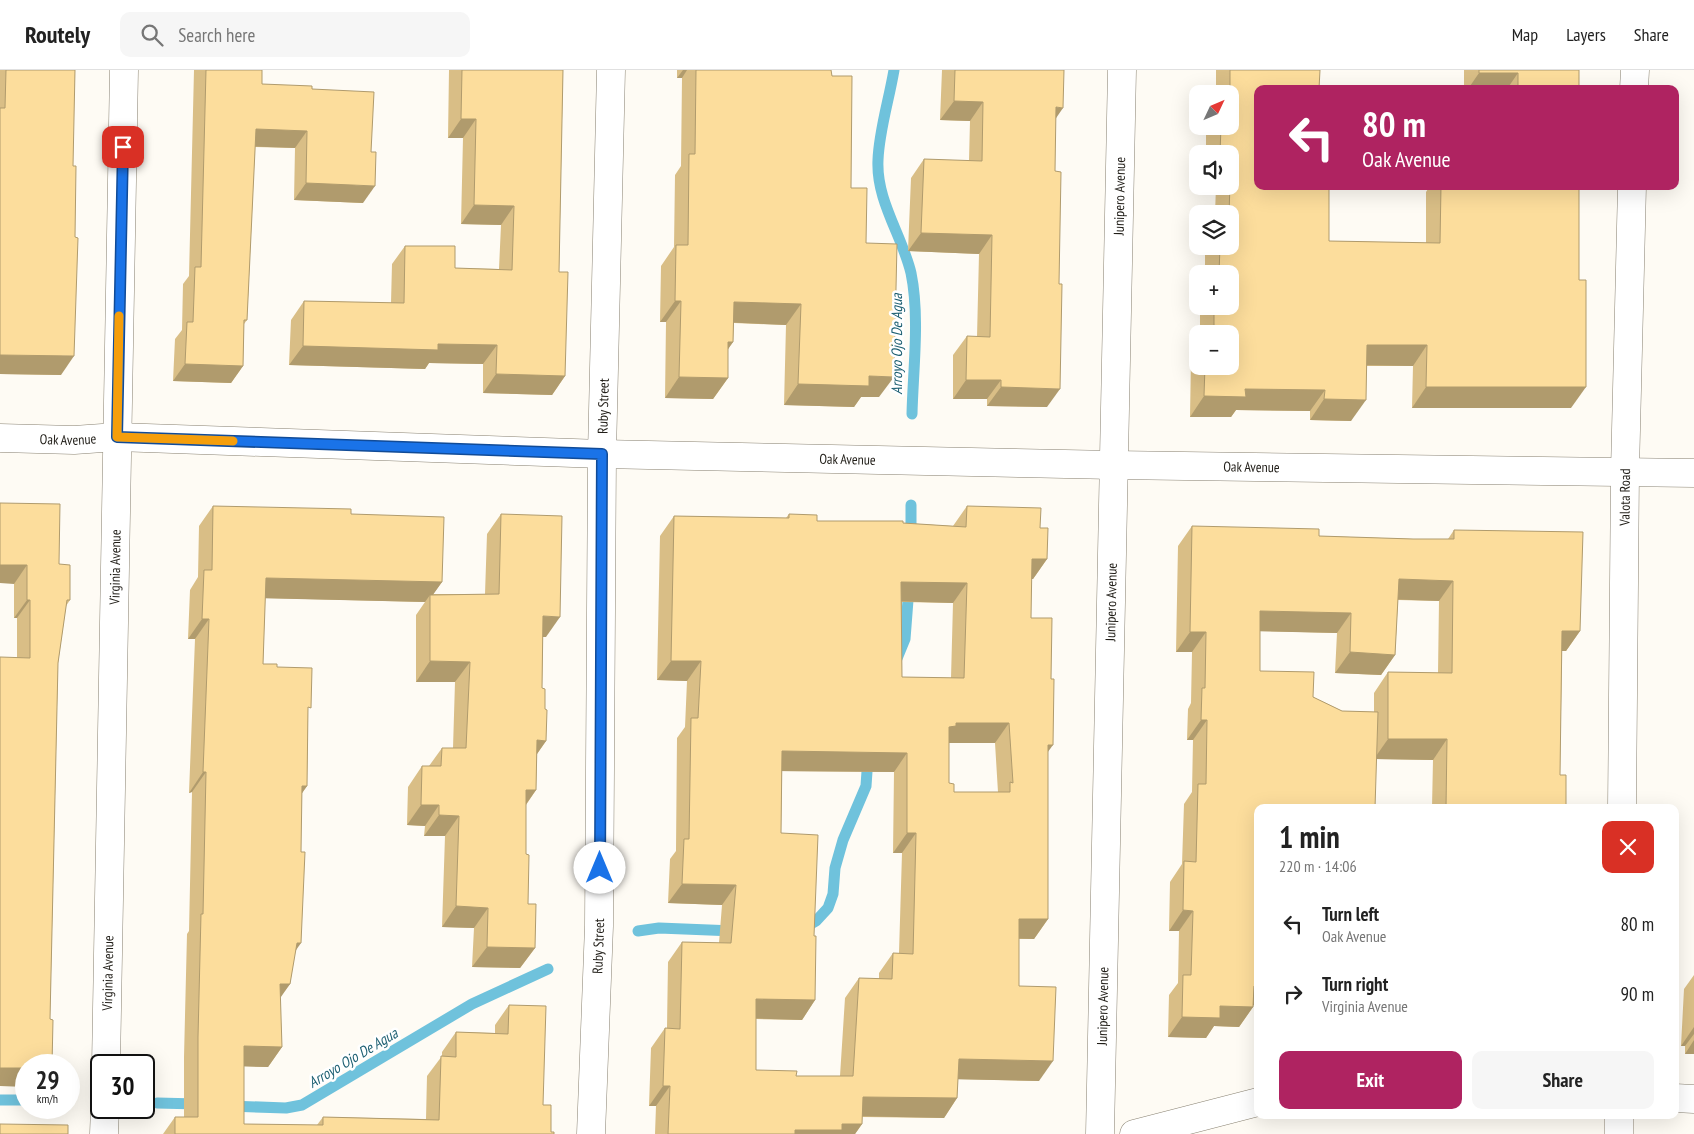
<!DOCTYPE html>
<html lang="en">
<head>
<meta charset="utf-8">
<style>
	body { margin:0; font-family:"PT Sans Narrow",sans-serif; background:#f6f6f6; color:#222; height:100vh; display:flex; flex-direction:column; font-size:19px; white-space:nowrap }
	* { box-sizing:border-box; margin:0 }
	p { font-size:16px; color:#767676 }
	.icon { flex:none; width:28px; height:28px; fill:none; stroke:currentColor; stroke-width:2; stroke-linecap:round; stroke-linejoin:round }
	.map { position:relative; flex:1; overflow:hidden }
	.panel { position:absolute; left:1254px; top:734px; width:425px; height:315px; display:flex; flex-direction:column; background:#fff; border-radius:10px; box-shadow:0 5px 20px #0002 }
	.panel>* { flex:none }
	.guide { position:absolute; left:1254px; top:15px; width:425px; height:105px; border-radius:10px; box-shadow:0 5px 20px #0002; background:#af2361; color:#fff; overflow:hidden }
	.needle { width:32px; rotate:46deg }
	.tools { position:absolute; left:1189px; top:15px; display:grid; gap:10px }
	.tools a { display:grid; place-items:center; width:50px; height:50px; border-radius:10px; background:#fff; box-shadow:0 5px 20px #0002; font-size:25px }
	.speed { position:absolute; left:15px; top:984px; display:flex; gap:10px; font-size:25px; font-weight:700; text-align:center }
	.speed>* { display:grid; place-content:center; width:65px; height:65px; border-radius:50%; background:#fff; box-shadow:0 5px 20px #0002; line-height:1 }
	.speed small { font-size:12px; font-weight:400 }
	.speed .limit { border:2px solid #111; border-radius:8px; background:#fff; color:#111 }
	.pin { position:absolute; display:grid; place-items:center; width:42px; height:42px; color:#fff; margin:-21px; border-radius:10px; box-shadow:0 2px 8px #0006 }
	.me { position:absolute; width:55px; margin:-28px; rotate:0deg; stroke-linejoin:round; filter:drop-shadow(0 0 4px #0008) }
	.turn { display:flex; align-items:center; gap:18px; height:105px; padding:0 25px; font-size:22px }
	.turn .icon { width:65px; height:65px; stroke-width:2.5 }
	.turn b { display:block; font-size:35px; line-height:42px }
	.round { display:grid; place-items:center; flex:none; width:52px; height:52px; border-radius:10px; background:#f6f6f6 }
	.overview { display:flex; align-items:center; justify-content:space-between; height:85px; padding:0 25px }
	h1 { font-size:30px; font-weight:800; line-height:38px }
	.cta { display:flex; gap:10px; margin-top:auto; padding:10px 25px }
	.cta a { flex:1; height:58px; border-radius:10px; background:#af2361; color:#fff; font-size:20px; font-weight:800; line-height:58px; text-align:center }
	.cta a+a { background:#f6f6f6; color:#222 }
	ul { padding:0; list-style:none }
	li { display:flex; align-items:center; gap:15px; height:70px; padding:0 25px }
	li div { flex:1 }
	li b { display:block; font-size:19px }
	li em { font-style:normal }
	header { display:flex; align-items:center; gap:30px; box-sizing:border-box; height:70px; padding:0 25px; background:#fff; border-bottom:1px solid #e0e0e0 }
	header strong { font-size:24px }
	nav { display:flex; gap:28px; margin-inline-start:auto; font-size:18px }
	.search { width:350px; height:45px; background:#f6f6f6; display:flex; align-items:center; gap:12px; box-sizing:border-box; padding:0 18px; border-radius:10px; color:#767676; font-size:19px }
	.map>svg:first-child { display:block }
	.lines { fill:none; stroke-linecap:round; stroke-linejoin:round }
	.stream { stroke:#6fc2dc; stroke-width:11 }
	.minor-casing { stroke:#898272; stroke-width:29 }
	.minor { stroke:#fff; stroke-width:28 }
	.wall { fill:#d9be86; fill-rule:evenodd }
	.shaded-wall { fill:#b09b6d }
	.building { fill:#fcdd9c; stroke:#b09b6d; fill-rule:evenodd }
	.route-casing { stroke:#114b97; stroke-width:12 }
	.route { stroke:#1a73e8; stroke-width:9 }
	.slow { stroke:#f59e0b; stroke-width:9 }
	.labels { text-anchor:middle; stroke-width:5; stroke-linejoin:round; paint-order:stroke }
	.street-label { font-size:14px; fill:#211e18; stroke:#fff }
	.water-label { font-size:15px; font-style:italic; fill:#1e6073; stroke:#fff }
</style>
</head>
<body>
<header>
<strong>Routely</strong>
<div class="search"><svg class="icon" aria-label="search" viewBox="0 0 24 24"><circle cx="10" cy="10" r="6"/><path d="M15 15l6 6"/></svg>Search here</div>
<nav><a>Map</a><a>Layers</a><a>Share</a></nav>
</header>
<div class="map">
<svg width="1694" height="1064" viewBox="0 0 1694 1064">
	<rect width="100%" height="100%" fill="#fefbf4"/>
	<g class="lines">
		<!-- stream -->
		<g class="stream">
			<path d="M894 0C889 30 879 61 878 90 876 131 902 165 911 203 920 247 913 300 912 344"/>
			<path d="M911 469V435"/>
			<path d="M896 591 905 569 909 517"/>
			<path d="M802 859 816 851 828 838 833 824 835 798 843 770 866 716 868 687"/>
			<path d="M638 861 659 858 734 861"/>
			<path d="M0 1030H26"/>
			<path d="M157 1033 198 1034"/>
			<path d="M229 1036 286 1038 302 1035 472 934 548 899"/>
		</g>
		<defs>
			<g id="minor">
				<path d="M1634 19 1635 0"/>
				<path id="s1" d="M0 368 74 370 117 367 602 384 1114 395 1694 403"/>
				<path id="s2" d="M1622 738 1625 401 1632 116"/>
				<path id="s3" d="M106 995 124 0"/>
				<path d="M1675 1028 1694 1029"/>
				<path d="M104 1064 105 1038"/>
				<path id="s4" d="M591 1064 599 856 602 384 611 0"/>
				<path id="s5" d="M1100 1064 1122 0"/>
				<path d="M1134 1064 1258 1032"/>
				<path d="M1619 1064V1045"/>
			</g>
		</defs>
		<!-- minor casing -->
		<use href="#minor" class="minor-casing"/>
		<!-- minor -->
		<use href="#minor" class="minor"/>
	</g>
	<!-- wall -->
	<g class="wall">
		<path d="M0 0H75L61 305 0 304Z"/>
		<path d="M194 0H262V14L312 19 363 133 294 130 295 78 255 77 247 250 244 254 243 296 231 313 173 311 175 269 182 260 183 214 189 206Z"/>
		<path d="M449 0H563L559 202 565 306 552 325 483 323V294L429 293 425 299 289 295 291 250 304 231 391 233 392 194 405 176 455 198 499 199 501 155 461 154 463 68H448Z"/>
		<path d="M677 0H831L832 6 851 118 866 173 879 327H861L854 337 784 335 786 255 734 253 733 272 728 279V308L713 329 665 328 666 252H660L661 196 674 177 675 105 681 96 682 8H677Z"/>
		<path d="M942 0H1064L1055 48 1047 337 987 336V329H953V285L967 266 977 267 979 184 908 181 911 108 924 89 969 91 970 51 940 50Z"/>
		<path d="M1216 0H1320L1258 19 1357 120 1329 119V171L1426 173V122L1430 116H1579L1571 338H1412L1413 296H1367L1351 351 1310 350V341L1236 340 1231 347H1190L1191 288 1198 279V296H1230V264H1200V236H1230V204H1205V176H1230V144H1215L1216 116H1230V84H1206V56H1230V24H1216Z"/>
		<rect x="1464" y="0" width="115" height="19"/>
		<path d="M0 433 59 494 70 530 66 536 58 593 50 949 52 995 17 588V548H14V514Z"/>
		<path d="M213 436 351 444 442 512 433 524H485L487 464 501 444 546 567H543L542 618 545 639 546 671 537 684 536 720 526 735V784L528 834 535 878 520 898 472 897 474 858 442 857 445 766H424L425 756 407 755 408 717 422 696H429L442 678H453L455 612H416V545L425 532 265 528 263 594 277 597 308 641 307 716 302 723 295 881 290 914 280 927 282 977 268 997 244 996V1054L317 1055 323 1047 426 1049 427 1006 442 986V982L456 962 495 963V955L509 935 543 1035 551 1062 554 1064H163L175 1047H184V987L187 864 189 861 192 722 189 723 195 569H188L190 520 198 507 199 456Z"/>
		<path d="M967 436 1040 458 1047 489 1033 509H1031V548L1048 682V849L1034 869H1019V916L1039 1011 958 1009 957 1028 944 1048 862 1047V1054L855 1064H655L656 1036H649L651 978 665 958H667L668 892 682 872 719 873 722 835 668 833 670 789 676 781 677 668 685 657 687 611 657 610 660 466 674 446 786 448 789 444 817 451 903 453 953 456ZM902 532 953 533 951 608 902 607ZM949 673H995L998 722H954L949 713ZM782 701 894 702 893 783H902L899 883H893L879 903V909L859 908 845 928 840 1006H796L756 1000V949L802 950 815 930 814 866 781 763Z"/>
		<path d="M1192 456 1319 466 1413 469H1448L1454 460 1580 561 1566 581H1562L1560 705 1566 738H1432L1433 690 1377 689 1258 738V935H1253V937L1239 957 1214 956 1206 968 1168 967 1169 925 1178 913 1179 861H1169L1170 812 1182 794 1184 734 1192 722 1193 670H1187L1188 639 1191 633 1192 582H1176L1178 476ZM1398 530 1439 531 1438 603 1388 602 1374 623V642L1342 641 1260 601V561L1337 563 1335 603 1381 605 1395 585Z"/>
		<path d="M1694 905V984H1685V976H1681L1684 919Z"/>
	</g>
	<!-- shaded-wall -->
	<g class="shaded-wall">
		<path d="M683 0H687L682 8H677Z"/>
		<path d="M1479 3H1518L1507 19H1468Z"/>
		<path d="M954 31 983 32 970 51 940 50Z"/>
		<path d="M1056 37 1063 38 1050 57Z"/>
		<path d="M461 49H476L463 68H448Z"/>
		<path d="M256 59 307 61 295 78 244 76Z"/>
		<path d="M306 113 375 116 363 133 294 130Z"/>
		<path d="M1317 116H1360L1357 120 1315 119Z"/>
		<path d="M474 135 514 136 501 155 461 154Z"/>
		<path d="M921 163 992 165 979 184 908 181Z"/>
		<path d="M675 231H681L666 252H660Z"/>
		<path d="M734 232 801 234 786 255 720 252Z"/>
		<path d="M728 272H733L719 292Z"/>
		<path d="M438 274 497 275 483 294 429 293 425 299 289 295 303 276Z"/>
		<path d="M1367 275H1427L1413 296 1352 295Z"/>
		<path d="M0 285 74 286 61 305 0 304Z"/>
		<path d="M185 294 243 296 231 313 173 311Z"/>
		<path d="M496 304 565 306 552 325 483 323Z"/>
		<path d="M869 306 894 307 879 327H861L854 337 784 335 798 314Z"/>
		<path d="M679 307 728 308 713 329 665 328Z"/>
		<path d="M966 310H1001L987 329H953Z"/>
		<path d="M1001 317 1060 319 1047 337 987 336Z"/>
		<path d="M1426 317H1586L1571 338H1412Z"/>
		<path d="M1245 319 1325 320 1310 341 1236 340 1231 347H1190L1204 326Z"/>
		<path d="M1324 329 1366 330 1351 351 1310 350Z"/>
		<path d="M1032 489H1047L1033 509H1018Z"/>
		<path d="M0 495H27L14 514 0 513Z"/>
		<path d="M266 508 442 512 430 529V525L425 532 252 528Z"/>
		<path d="M1399 509 1453 511 1439 531 1384 529Z"/>
		<path d="M901 512 967 513 953 533 888 531Z"/>
		<path d="M27 530H30L17 548H14Z"/>
		<path d="M1260 541 1351 543 1337 563 1246 561Z"/>
		<path d="M543 546 560 547 546 567H529Z"/>
		<path d="M202 549H209L195 569H188Z"/>
		<path d="M1562 561H1580L1566 581H1548Z"/>
		<path d="M1190 562H1206L1192 582H1176Z"/>
		<path d="M1350 582 1395 585 1381 605 1335 603Z"/>
		<path d="M430 591 470 592 455 612H416Z"/>
		<path d="M671 591H701L687 611 657 610Z"/>
		<path d="M1201 650H1207L1193 670H1187Z"/>
		<path d="M956 653H1009L995 673H944L949 657Z"/>
		<path d="M1388 669H1447L1433 690 1374 689Z"/>
		<path d="M537 670 546 671 532 691Z"/>
		<path d="M1048 675H1053L1039 694Z"/>
		<path d="M782 681 907 683 894 702 769 701Z"/>
		<path d="M203 702H206L192 722 189 723Z"/>
		<path d="M302 716H307L293 736Z"/>
		<path d="M526 720H536L522 740Z"/>
		<path d="M421 735H439L425 756 407 755Z"/>
		<path d="M439 745 459 746 445 766H424Z"/>
		<path d="M907 763H916L902 783H893Z"/>
		<path d="M682 814 736 815 722 835 668 833Z"/>
		<path d="M456 836 488 838 474 858 442 857Z"/>
		<path d="M1183 840 1193 841 1179 861H1169Z"/>
		<path d="M1019 849H1048L1034 869 1005 868Z"/>
		<path d="M297 873H301L287 893Z"/>
		<path d="M487 877 535 878 520 898 472 897Z"/>
		<path d="M280 914H290L276 934Z"/>
		<path d="M1254 916H1258V935L1240 936Z"/>
		<path d="M756 929 815 930 802 950 742 948Z"/>
		<path d="M1220 936 1253 937 1239 957 1214 956 1206 968 1168 967 1182 947Z"/>
		<path d="M1694 957V964L1685 976H1681Z"/>
		<path d="M1694 970V984H1685Z"/>
		<path d="M244 976 282 977 268 997 230 996Z"/>
		<path d="M959 989 1053 991 1039 1011 945 1009Z"/>
		<path d="M0 998H26V1017L0 1016Z"/>
		<path d="M663 1016H670L656 1036H649Z"/>
		<path d="M863 1027 957 1028 944 1048 849 1046Z"/>
		<path d="M842 1054H862L855 1064H793L795 1060Z"/>
	</g>
	<!-- building -->
	<g class="building">
		<path d="M6 0H75L73 96H76L75 167 78 168 74 286 0 285V38H5Z"/>
		<path d="M206 0H262V14L312 16V19L374 22 371 82H376L375 116 306 113 307 61 256 59 247 250H244L243 296 185 294 187 252H193L195 197H201Z"/>
		<path d="M462 0H563L559 202H568L565 306 496 304 497 275 438 274V280L303 276 304 231 404 233 405 176H455V198L512 200 514 136 474 135 476 49H461Z"/>
		<path d="M696 0H831L832 6H852L851 118H867L866 173 897 174 894 307 869 306V316L798 314 801 234 734 232 733 272H728V308L679 307 681 231H675L676 175H688L689 84H695Z"/>
		<path d="M955 0H1064L1063 38 1056 37 1055 101 1061 102 1059 214H1062L1060 319 1001 317V310H966L967 266 990 267 992 165 921 163 924 89 982 91 983 32 954 31Z"/>
		<path d="M1230 0H1320L1319 19H1258V116H1329V171L1440 173 1441 116H1579V210H1586V317H1426L1427 275H1367L1366 330 1324 329 1325 320 1245 319 1246 327 1204 326 1205 296H1230V264H1214V236H1230V204H1219L1220 176H1230V144H1229L1231 84H1220L1221 56H1230Z"/>
		<path d="M1479 0H1579V19H1518V3H1479Z"/>
		<path d="M0 433 60 434 59 494 70 495V530H67L58 593 50 949 53 950 52 995H26V998H0V587L30 588V530H27V495H0Z"/>
		<path d="M213 436 351 439V444L444 447 442 512 266 508 263 594H277V597L312 598 311 638 308 637 307 716H302L301 782H305L301 873H297L290 914H280L282 977 244 976V1054L323 1055V1047L439 1050 441 986 456 987V962L508 964 509 935 546 936 543 1035H551V1062H554V1064H175V1047H198V967L201 844H203L206 702H203L209 549H202L204 500H212Z"/>
		<path d="M967 436 1041 438 1040 458H1048L1047 489H1032L1031 548H1052L1051 609H1054L1053 675H1048V849H1019V916L1056 917 1053 991 959 989 957 1028 863 1027 862 1054H842V1060H795V1064H668L670 1016H663L665 958 680 959 682 872 731 873 736 815 682 814 684 769H689L691 648H698L701 591H671L674 446 789 448V444L817 445V451H903V453L966 457ZM901 512 967 513 964 608 902 607ZM956 653H1009L1013 713 1010 712V722H954V714L949 713V657L956 656ZM782 681 907 683V763H916L913 884 893 883 892 909 859 908 853 1006H796L797 1001 756 1000V929L815 930 816 866H814L818 765 781 763Z"/>
		<path d="M501 444 562 446 560 547 543 546 542 618 545 619V639L547 640 546 671 537 670 536 720H526V784L529 785 528 834H536L535 878 487 877 488 838 456 836 459 746 439 745V735H421L422 696H441L442 678H466L470 592 430 591V525L499 524Z"/>
		<path d="M1192 456 1319 459V466L1413 469H1454V460L1583 462 1580 561H1562L1560 705H1566V738H1446L1447 669H1388V602L1452 603 1453 511 1399 509 1395 585 1350 582 1351 543 1260 541V601L1314 602 1313 627 1342 641 1378 642 1375 738H1258V916H1254L1253 937 1220 936V948L1182 947 1183 905H1191L1193 841 1183 840 1184 791 1196 792 1198 714H1206L1207 650H1201L1202 618H1205L1206 562H1190Z"/>
		<path d="M0 1054 68 1055V1064H0Z"/>
	</g>
	<g class="lines">
		<defs>
			<path id="route" d="M123 77 117 367 602 384 600 798"/>
		</defs>
		<!-- route casing -->
		<use href="#route" class="route-casing"/>
		<!-- route -->
		<use href="#route" class="route"/>
		<!-- slow -->
		<path class="slow" d="M119 246 117 367 233 371"/>
	</g>
	<g class="labels">
		<!-- street labels -->
		<g class="street-label">
			<text dy="5" stroke="none"><textPath href="#s5" startOffset="938">Junipero Avenue</textPath></text>
			<text dy="5" stroke="none"><textPath href="#s4" startOffset="728">Ruby Street</textPath></text>
			<text dy="5" stroke="none"><textPath href="#s1" startOffset="68">Oak Avenue</textPath></text>
			<text dy="5" stroke="none"><textPath href="#s1" startOffset="848">Oak Avenue</textPath></text>
			<text dy="5" stroke="none"><textPath href="#s1" startOffset="1252">Oak Avenue</textPath></text>
			<text dy="5" stroke="none"><textPath href="#s2" startOffset="311">Valota Road</textPath></text>
			<text dy="5" stroke="none"><textPath href="#s3" startOffset="498">Virginia Avenue</textPath></text>
			<text dy="5" stroke="none"><textPath href="#s5" startOffset="532">Junipero Avenue</textPath></text>
			<text dy="5" stroke="none"><textPath href="#s4" startOffset="188">Ruby Street</textPath></text>
			<text dy="5" stroke="none"><textPath href="#s3" startOffset="92">Virginia Avenue</textPath></text>
			<text dy="5" stroke="none"><textPath href="#s5" startOffset="128">Junipero Avenue</textPath></text>
		</g>
		<!-- water labels -->
		<g class="water-label">
			<text transform="translate(897 274) rotate(-90)" y="5">Arroyo Ojo De Agua</text>
			<text transform="translate(353 988) rotate(-31)" y="5">Arroyo Ojo De Agua</text>
		</g>
	</g>
</svg>
<div class="tools">
<a><svg class="needle" viewBox="-14 -14 28 28"><path d="M0-13l5 13h-10z" fill="#e53935"/><path d="M0 13l5-13h-10z" fill="#767676"/></svg></a>
<a><svg class="icon" aria-label="sound" viewBox="0 0 24 24"><path d="M4 9h4l5-4v14l-5-4H4zM17 9q2 3 0 6"/></svg></a>
<a><svg class="icon" aria-label="layers" viewBox="0 0 24 24"><path d="M12 4l9 5-9 5-9-5zM3 14l9 5 9-5"/></svg></a>
<a>+</a>
<a>−</a>
</div>
<div class="speed"><div>29<small>km/h</small></div><div class="limit">30</div></div>
<div class="pin" style="left:123px;top:77px;background:#d93025"><svg class="icon" aria-label="arrive" viewBox="0 0 24 24"><path d="M6 21V4h12l-3 4 3 4H6"/></svg></div>
<svg class="me" style="left:600px;top:798px" viewBox="-20 -20 40 40"><circle r="19" fill="#fff"/><path d="M0-13L10 11 0 6-10 11z" fill="#1a73e8"/></svg>
<div class="guide">
<div class="turn"><svg class="icon" aria-label="left" viewBox="0 0 24 24"><path d="M17 20v-9H6M10 6l-5 5 5 5"/></svg><div><b>80 m</b>Oak Avenue</div></div>
</div>
<section class="panel">
<div class="overview"><div><h1>1 min</h1><p>220 m · 14:06</p></div><a class="round" style="background:#d93025;color:#fff"><svg class="icon" aria-label="close" viewBox="0 0 24 24"><path d="M6 6l12 12M18 6L6 18"/></svg></a></div>
<ul>
<li><svg class="icon" aria-label="left" viewBox="0 0 24 24"><path d="M17 20v-9H6M10 6l-5 5 5 5"/></svg><div><b>Turn left</b><p>Oak Avenue</p></div><em>80 m</em></li>
<li><svg class="icon" aria-label="right" viewBox="0 0 24 24"><path d="M7 20v-9h11M14 6l5 5-5 5"/></svg><div><b>Turn right</b><p>Virginia Avenue</p></div><em>90 m</em></li>
</ul>
<div class="cta"><a>Exit</a><a>Share</a></div>
</section>
</div>
</body>
</html>
